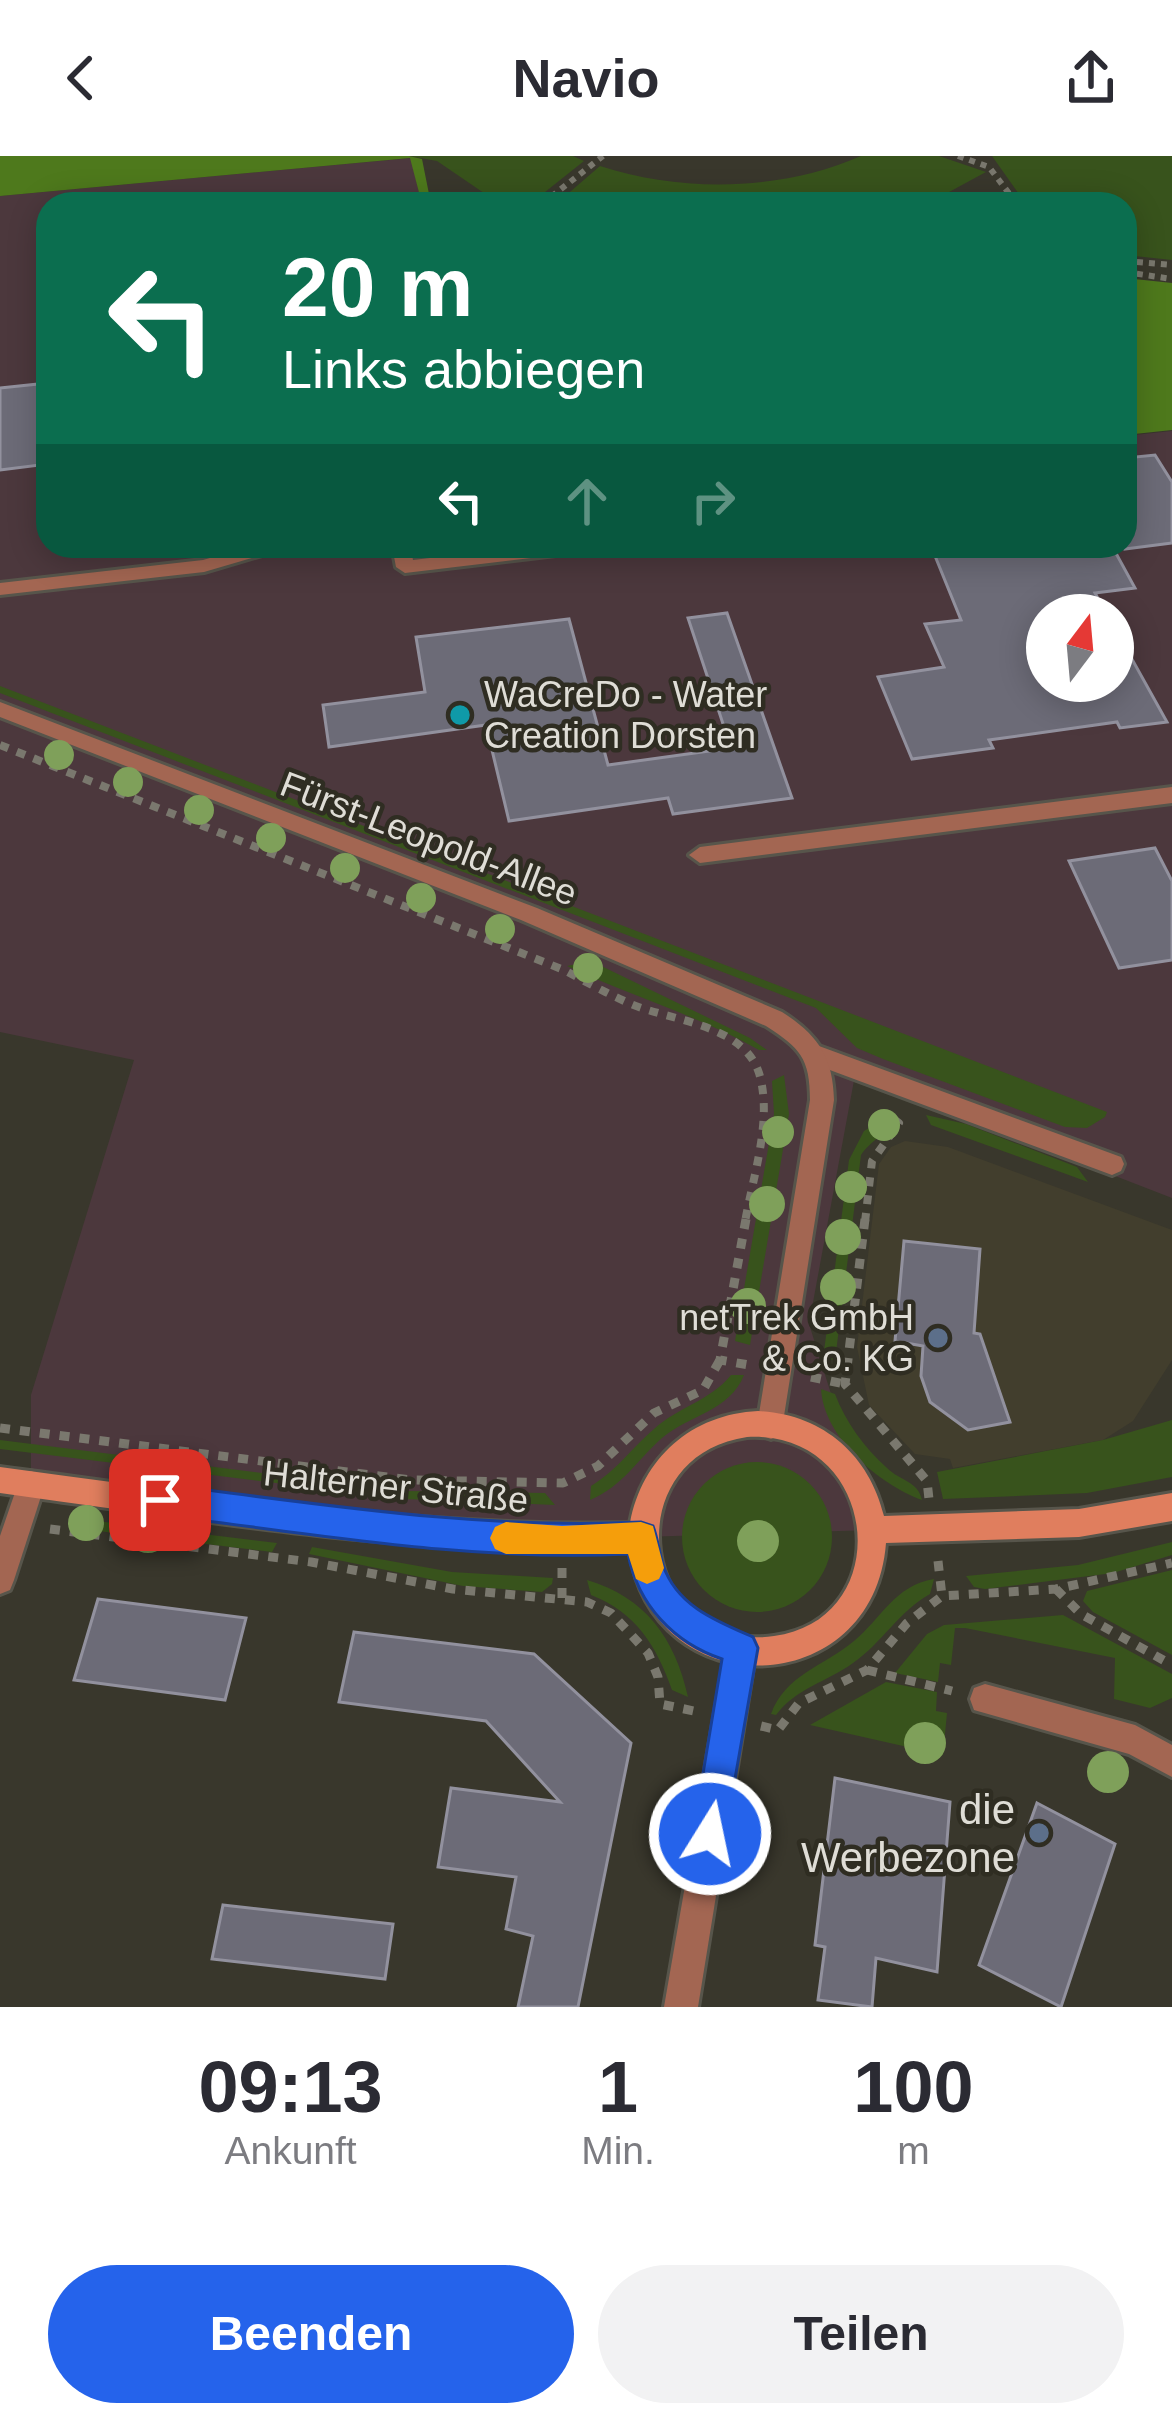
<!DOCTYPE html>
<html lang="de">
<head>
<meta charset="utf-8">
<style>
	body { margin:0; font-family:Helvetica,sans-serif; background:#f2f2f3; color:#2b2b33; height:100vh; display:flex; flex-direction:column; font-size:45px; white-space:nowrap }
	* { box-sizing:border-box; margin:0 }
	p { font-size:39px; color:#7c7c81 }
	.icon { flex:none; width:66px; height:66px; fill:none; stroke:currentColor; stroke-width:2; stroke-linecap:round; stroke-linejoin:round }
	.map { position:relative; height:1851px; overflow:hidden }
	.details { display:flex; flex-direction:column; background:#fff; flex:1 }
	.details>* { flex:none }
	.top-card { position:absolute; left:36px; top:36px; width:1101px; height:366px; border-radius:36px; box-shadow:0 6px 30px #0003; background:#0b6e4f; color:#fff; overflow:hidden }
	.needle { width:78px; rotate:16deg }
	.fabs { position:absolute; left:1026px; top:438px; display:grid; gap:24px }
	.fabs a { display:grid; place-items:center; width:108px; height:108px; border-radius:50%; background:#fff; box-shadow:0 6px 30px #0003; font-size:60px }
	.pin { position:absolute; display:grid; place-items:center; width:102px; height:102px; color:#fff; margin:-51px; border-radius:24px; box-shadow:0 6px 18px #0006 }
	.me { position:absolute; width:132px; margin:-66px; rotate:10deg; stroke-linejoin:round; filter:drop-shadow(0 0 9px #0008) }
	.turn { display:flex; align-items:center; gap:42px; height:252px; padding:0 48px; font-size:54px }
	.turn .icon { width:156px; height:156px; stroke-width:2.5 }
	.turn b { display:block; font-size:84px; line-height:102px }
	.lanes { display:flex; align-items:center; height:114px; padding:0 48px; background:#0003; justify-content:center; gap:60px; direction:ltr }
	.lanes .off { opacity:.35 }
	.eta { display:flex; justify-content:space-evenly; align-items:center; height:204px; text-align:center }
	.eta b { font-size:72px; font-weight:600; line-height:84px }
	.button { display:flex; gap:24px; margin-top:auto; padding:24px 48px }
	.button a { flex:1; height:138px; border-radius:72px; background:#2563eb; color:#fff; font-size:48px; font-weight:600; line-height:138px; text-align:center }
	.button a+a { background:#f2f2f3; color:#2b2b33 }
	header { display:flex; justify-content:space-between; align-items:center; height:156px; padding:0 48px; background:#fff; font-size:54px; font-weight:600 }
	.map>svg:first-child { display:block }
	.built { fill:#423e2d }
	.industrial { fill:#4c383d; fill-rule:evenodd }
	.green { fill:#38531c }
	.forest { fill:#4e791c }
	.building { fill:#6c6b77; stroke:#92919e; stroke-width:3 }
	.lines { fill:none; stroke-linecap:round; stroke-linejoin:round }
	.lane-casing { stroke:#57554b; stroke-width:6 }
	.street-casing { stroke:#57554b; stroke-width:6 }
	.secondary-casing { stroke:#57554b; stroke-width:6 }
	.path-far2 { stroke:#7a786e; stroke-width:6; stroke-dasharray:6 6; stroke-linecap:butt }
	.path-far1 { stroke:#7a786e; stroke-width:8; stroke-dasharray:9 9; stroke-linecap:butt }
	.path { stroke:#7a786e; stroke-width:9; stroke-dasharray:10 10; stroke-linecap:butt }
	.lane { fill:#a36652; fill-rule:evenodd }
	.street { fill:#a36652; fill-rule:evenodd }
	.secondary { fill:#e07e5e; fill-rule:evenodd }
	.tree { fill:#7fa05a }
	.route { fill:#2563eb; stroke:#184099; stroke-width:3 }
	.slow { fill:#f59e0b }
	.culture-dot { fill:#0f9aa8; stroke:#2f2d22; stroke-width:4.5 }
	.service-dot { fill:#5c6f8a; stroke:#2f2d22; stroke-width:4.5 }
	.labels { text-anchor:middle; stroke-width:9; stroke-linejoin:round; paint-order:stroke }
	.poi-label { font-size:36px; fill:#dfddd6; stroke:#2f2d22; text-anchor:start }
	.street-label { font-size:36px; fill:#dfddd6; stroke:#2f2d22 }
	.near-poi-label { font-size:42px; fill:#dfddd6; stroke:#2f2d22; text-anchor:end }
</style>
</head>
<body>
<header><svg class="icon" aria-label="back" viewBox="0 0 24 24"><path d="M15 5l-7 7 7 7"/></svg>Navio<svg class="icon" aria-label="share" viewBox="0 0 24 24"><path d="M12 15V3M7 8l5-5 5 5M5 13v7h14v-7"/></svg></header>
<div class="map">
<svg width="1172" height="1851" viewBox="0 0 1172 1851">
	<rect width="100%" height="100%" fill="#39372c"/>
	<!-- built -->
	<path class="built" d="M905 985 948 991 1172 1074V1204L1133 1265 1103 1284 953 1312 950 1303 915 1298 869 1249 857 1191 879 1008 891 991Z"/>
	<!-- industrial -->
	<path class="industrial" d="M411 2 422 48H48V390H1125V280L1172 275V1042L855 919 809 1168 874 1374 641 1381 31 1328V1239L134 904 0 876V40ZM1047 459H1113V525H1047Z"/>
	<!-- green -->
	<g class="green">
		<path d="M409 0H573L584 5 530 48H500L437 5Z"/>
		<path d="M861 0H939L986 16 927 48H556L600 10C683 37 781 35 861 0Z"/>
		<path d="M992 0H1172V104L1125 99V48H1026Z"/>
		<path d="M0 530 1107 956 1105 961 1087 972 1065 971 883 903 857 892 816 852 0 537Z"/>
		<path d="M591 805 750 882 767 894H759C697 859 631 840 567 810Z"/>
		<path d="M784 919 789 958 750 1189 735 1185 774 958 772 925Z"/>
		<path d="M926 959 966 968 1077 1011 1088 1026 931 969Z"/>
		<path d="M889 960 893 965C888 977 870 985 861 999L835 1204 823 1203 849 1004 864 975Z"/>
		<path d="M731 1219H744C730 1255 689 1259 662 1282 636 1305 623 1330 590 1344L591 1330C617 1314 631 1293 654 1273 678 1251 710 1245 731 1219Z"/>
		<path d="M821 1233 835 1238C846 1267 864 1291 887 1312 900 1325 918 1325 922 1344 879 1328 824 1282 821 1233Z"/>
		<path d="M1172 1264V1321L1087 1337 943 1343 937 1316 1103 1284Z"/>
		<path d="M0 1284 406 1335 545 1337 555 1349 405 1343 0 1293Z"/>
		<circle cx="757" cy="1381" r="75"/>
		<path d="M72 1362 277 1387 272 1396 73 1372Z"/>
		<path d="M1172 1386V1399L1113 1417 985 1433 974 1431 966 1420 1078 1409Z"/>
		<path d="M312 1391 452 1416 553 1422 552 1428 542 1436 463 1430 309 1398Z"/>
		<path d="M1172 1414V1499L1093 1456 1083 1445 1087 1435Z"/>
		<path d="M934 1423 930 1438C898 1456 883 1486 853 1507 827 1526 796 1532 776 1559L771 1558C785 1519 824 1510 854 1485 881 1463 895 1429 934 1423Z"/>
		<path d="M587 1424C645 1441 675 1482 688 1541L672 1534C657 1491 636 1456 591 1439Z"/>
		<path d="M1063 1459 1172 1518V1542L1150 1552 1114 1543 1115 1502 965 1472H955L951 1509 940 1507 938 1526 895 1517 927 1478 944 1469Z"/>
		<path d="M886 1526 937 1536 936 1555 947 1557 943 1599 810 1569Z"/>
	</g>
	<!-- forest -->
	<g class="forest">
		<path d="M0 0H409L422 3 431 48H422L410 2 0 40Z"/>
		<path d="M1125 122 1172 127V274L1125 279Z"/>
	</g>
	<!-- building -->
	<g class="building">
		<path d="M48 227V308L0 314V232Z"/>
		<path d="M1155 299 1172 326V387L1125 393V302Z"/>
		<path d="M931 390H1112L1135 432 1095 437 1107 459H1047V525H1113V469L1167 566 1120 572 1117 566 989 584 993 592 912 603 878 521 944 511 925 468 961 464Z"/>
		<path d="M727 457 792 642 673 658 668 642 509 665 486 569 329 591 323 549 425 536 416 481 569 463 608 609 731 592 688 462Z"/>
		<path d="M1155 692 1172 725V804L1119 812 1069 705Z"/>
		<path d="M904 1085 980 1093 974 1177 980 1178 1010 1266 968 1274 930 1246 921 1220 923 1190 895 1185Z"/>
		<path d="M98 1443 246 1462 225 1544 74 1524Z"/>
		<path d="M354 1476 534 1498 631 1587 578 1851H518L533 1780 506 1773 516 1721 438 1711 451 1632 560 1646 486 1565 339 1546Z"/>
		<path d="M835 1622 950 1646 937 1816 876 1802 872 1851 818 1844 825 1791 815 1789Z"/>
		<path d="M1037 1647 1115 1688 1061 1851 979 1809Z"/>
		<path d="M223 1749 393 1768 385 1823 212 1803Z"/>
	</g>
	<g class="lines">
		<defs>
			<g id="lane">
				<path d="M392 390H410L413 404 531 390H590L581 396 405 417 396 411Z"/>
				<path d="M1172 631V647L700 707 689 699 700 691Z"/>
				<path d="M819 890 1121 1001 1124 1008 1121 1015 1112 1019 811 907 807 900 811 893Z"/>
			</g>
			<g id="street">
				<path d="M251 390H281L279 394 204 416 0 439V427L203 404Z"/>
				<path d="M0 546 537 752 782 856C818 879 833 901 834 944L781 1279 771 1283 761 1279 757 1270 810 944C810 902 800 892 766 870L521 764 0 561Z"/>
				<path d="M31 1315 41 1319 45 1328 14 1424 10 1434 0 1438V1380L21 1319Z"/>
				<path d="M741 1478 751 1483 756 1493 698 1851H664L726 1493 731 1483Z"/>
				<path d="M985 1528 1135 1569 1172 1589V1621L1129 1598 974 1554 970 1543 974 1532Z"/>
			</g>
			<path id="secondary" d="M758 1255C822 1258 869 1298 884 1360L1079 1353 1172 1337V1365L1079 1381 886 1387C874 1546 653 1552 630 1395 418 1400 210 1366 0 1337V1311C210 1339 418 1372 630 1367 642 1302 692 1258 758 1255ZM747 1281C879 1274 899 1463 774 1480 640 1499 613 1301 747 1281Z"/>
		</defs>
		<!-- lane casing -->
		<use href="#lane" class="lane-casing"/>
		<!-- street casing -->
		<use href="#street" class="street-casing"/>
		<!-- secondary casing -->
		<use href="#secondary" class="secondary-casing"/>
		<!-- path-far2 -->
		<g class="path-far2">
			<path d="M958 0 989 11 1017 48"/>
			<path d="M542 48 603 0"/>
			<path d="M1125 105 1172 109"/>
			<path d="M1125 116 1172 123"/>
		</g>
		<!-- path-far1 -->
		<g class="path-far1">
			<path d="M0 589 564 814C586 826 608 838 631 848 671 865 743 868 759 917 773 963 753 1020 745 1066"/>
			<path d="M865 1066 872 1005 899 967 894 963"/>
		</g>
		<!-- path -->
		<g class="path">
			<path d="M746 1063 720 1204 749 1209"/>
			<path d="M865 1063 845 1228 927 1325 929 1343"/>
			<path d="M811 1221 845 1228"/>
			<path d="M0 1272 411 1324 563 1327 598 1310 654 1257 703 1234 720 1204"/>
			<path d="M50 1373 311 1406 453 1433 587 1446 611 1457 648 1497 658 1521 660 1548 699 1556"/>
			<path d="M938 1405 942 1440"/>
			<path d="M562 1412V1442"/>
			<path d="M1056 1433 1081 1458 1172 1509"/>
			<path d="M867 1514 952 1535"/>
			<path d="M761 1570 778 1574 799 1547 867 1514 907 1467 942 1440 1056 1433 1172 1407"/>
		</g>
		<!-- lane -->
		<use href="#lane" class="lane"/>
		<!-- street -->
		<use href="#street" class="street"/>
		<!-- secondary -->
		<use href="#secondary" class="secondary"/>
	</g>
	<!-- trees -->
	<g class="tree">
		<circle cx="59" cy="599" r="15"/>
		<circle cx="128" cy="626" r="15"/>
		<circle cx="199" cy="654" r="15"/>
		<circle cx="271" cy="682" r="15"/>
		<circle cx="345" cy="712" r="15"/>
		<circle cx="421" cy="742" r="15"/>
		<circle cx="500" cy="773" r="15"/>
		<circle cx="588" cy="812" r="15"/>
		<circle cx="884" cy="969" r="16"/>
		<circle cx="778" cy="976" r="16"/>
		<circle cx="851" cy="1031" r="16"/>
		<circle cx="767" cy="1048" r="18"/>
		<circle cx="843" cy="1081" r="18"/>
		<circle cx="838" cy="1131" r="18"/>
		<circle cx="748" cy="1150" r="18"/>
		<circle cx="86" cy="1367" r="18"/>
		<circle cx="148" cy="1376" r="21"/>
		<circle cx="758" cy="1385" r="21"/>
		<circle cx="925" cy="1587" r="21"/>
		<circle cx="1108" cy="1616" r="21"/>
	</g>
	<!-- route -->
	<path class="route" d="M160 1328C320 1348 480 1374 641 1366L653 1370C658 1383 659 1396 663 1409 677 1450 716 1465 753 1481L758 1492 723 1691 710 1696 698 1691 693 1678 722 1503C674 1487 638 1449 628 1398 472 1406 315 1378 160 1359L149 1355 145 1344 149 1333Z"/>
	<!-- slow -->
	<path class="slow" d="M506 1366 562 1370 641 1366 653 1370 664 1412 659 1423 647 1428 636 1423 628 1398H506L495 1393 490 1382 495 1371Z"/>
	<!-- markers -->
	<circle class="culture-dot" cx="460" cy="559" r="12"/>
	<g class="service-dot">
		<circle cx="938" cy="1182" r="12"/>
		<circle cx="1039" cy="1677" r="12"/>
	</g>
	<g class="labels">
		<!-- poi labels -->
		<g class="poi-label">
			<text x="484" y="551">WaCreDo - Water<tspan x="484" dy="41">Creation Dorsten</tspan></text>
			<text x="914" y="1174" text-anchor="end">netTrek GmbH<tspan x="914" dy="41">&amp; Co. KG</tspan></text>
		</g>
		<!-- street labels -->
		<g class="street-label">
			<text transform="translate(429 682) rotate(21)" y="13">Fürst-Leopold-Allee</text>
			<text transform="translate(396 1330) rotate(6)" y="13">Halterner Straße</text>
		</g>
		<!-- near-poi labels -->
		<g class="near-poi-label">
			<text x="1015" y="1668">die<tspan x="1015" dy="48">Werbezone</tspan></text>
		</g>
	</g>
</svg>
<div class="fabs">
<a><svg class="needle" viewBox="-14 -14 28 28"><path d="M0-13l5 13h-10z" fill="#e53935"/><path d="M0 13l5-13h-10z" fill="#7c7c81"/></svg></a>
</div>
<div class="pin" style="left:160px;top:1344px;background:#d93025"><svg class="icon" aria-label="arrive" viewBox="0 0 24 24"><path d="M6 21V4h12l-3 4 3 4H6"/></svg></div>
<svg class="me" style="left:710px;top:1678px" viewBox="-20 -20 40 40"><circle r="17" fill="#2563eb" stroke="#fff" stroke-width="3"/><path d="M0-11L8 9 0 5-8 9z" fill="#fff"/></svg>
<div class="top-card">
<div class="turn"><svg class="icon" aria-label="left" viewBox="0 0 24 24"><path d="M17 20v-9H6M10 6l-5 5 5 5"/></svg><div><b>20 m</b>Links abbiegen</div></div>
<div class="lanes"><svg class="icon" aria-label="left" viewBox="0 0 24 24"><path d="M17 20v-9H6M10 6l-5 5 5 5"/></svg><svg class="icon off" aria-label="ahead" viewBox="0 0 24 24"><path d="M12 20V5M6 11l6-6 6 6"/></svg><svg class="icon off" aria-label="right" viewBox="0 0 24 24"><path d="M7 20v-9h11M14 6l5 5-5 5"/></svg></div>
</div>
</div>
<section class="details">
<div class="eta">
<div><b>09:13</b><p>Ankunft</p></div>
<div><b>1</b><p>Min.</p></div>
<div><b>100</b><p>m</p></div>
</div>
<div class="button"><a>Beenden</a><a>Teilen</a></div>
</section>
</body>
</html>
